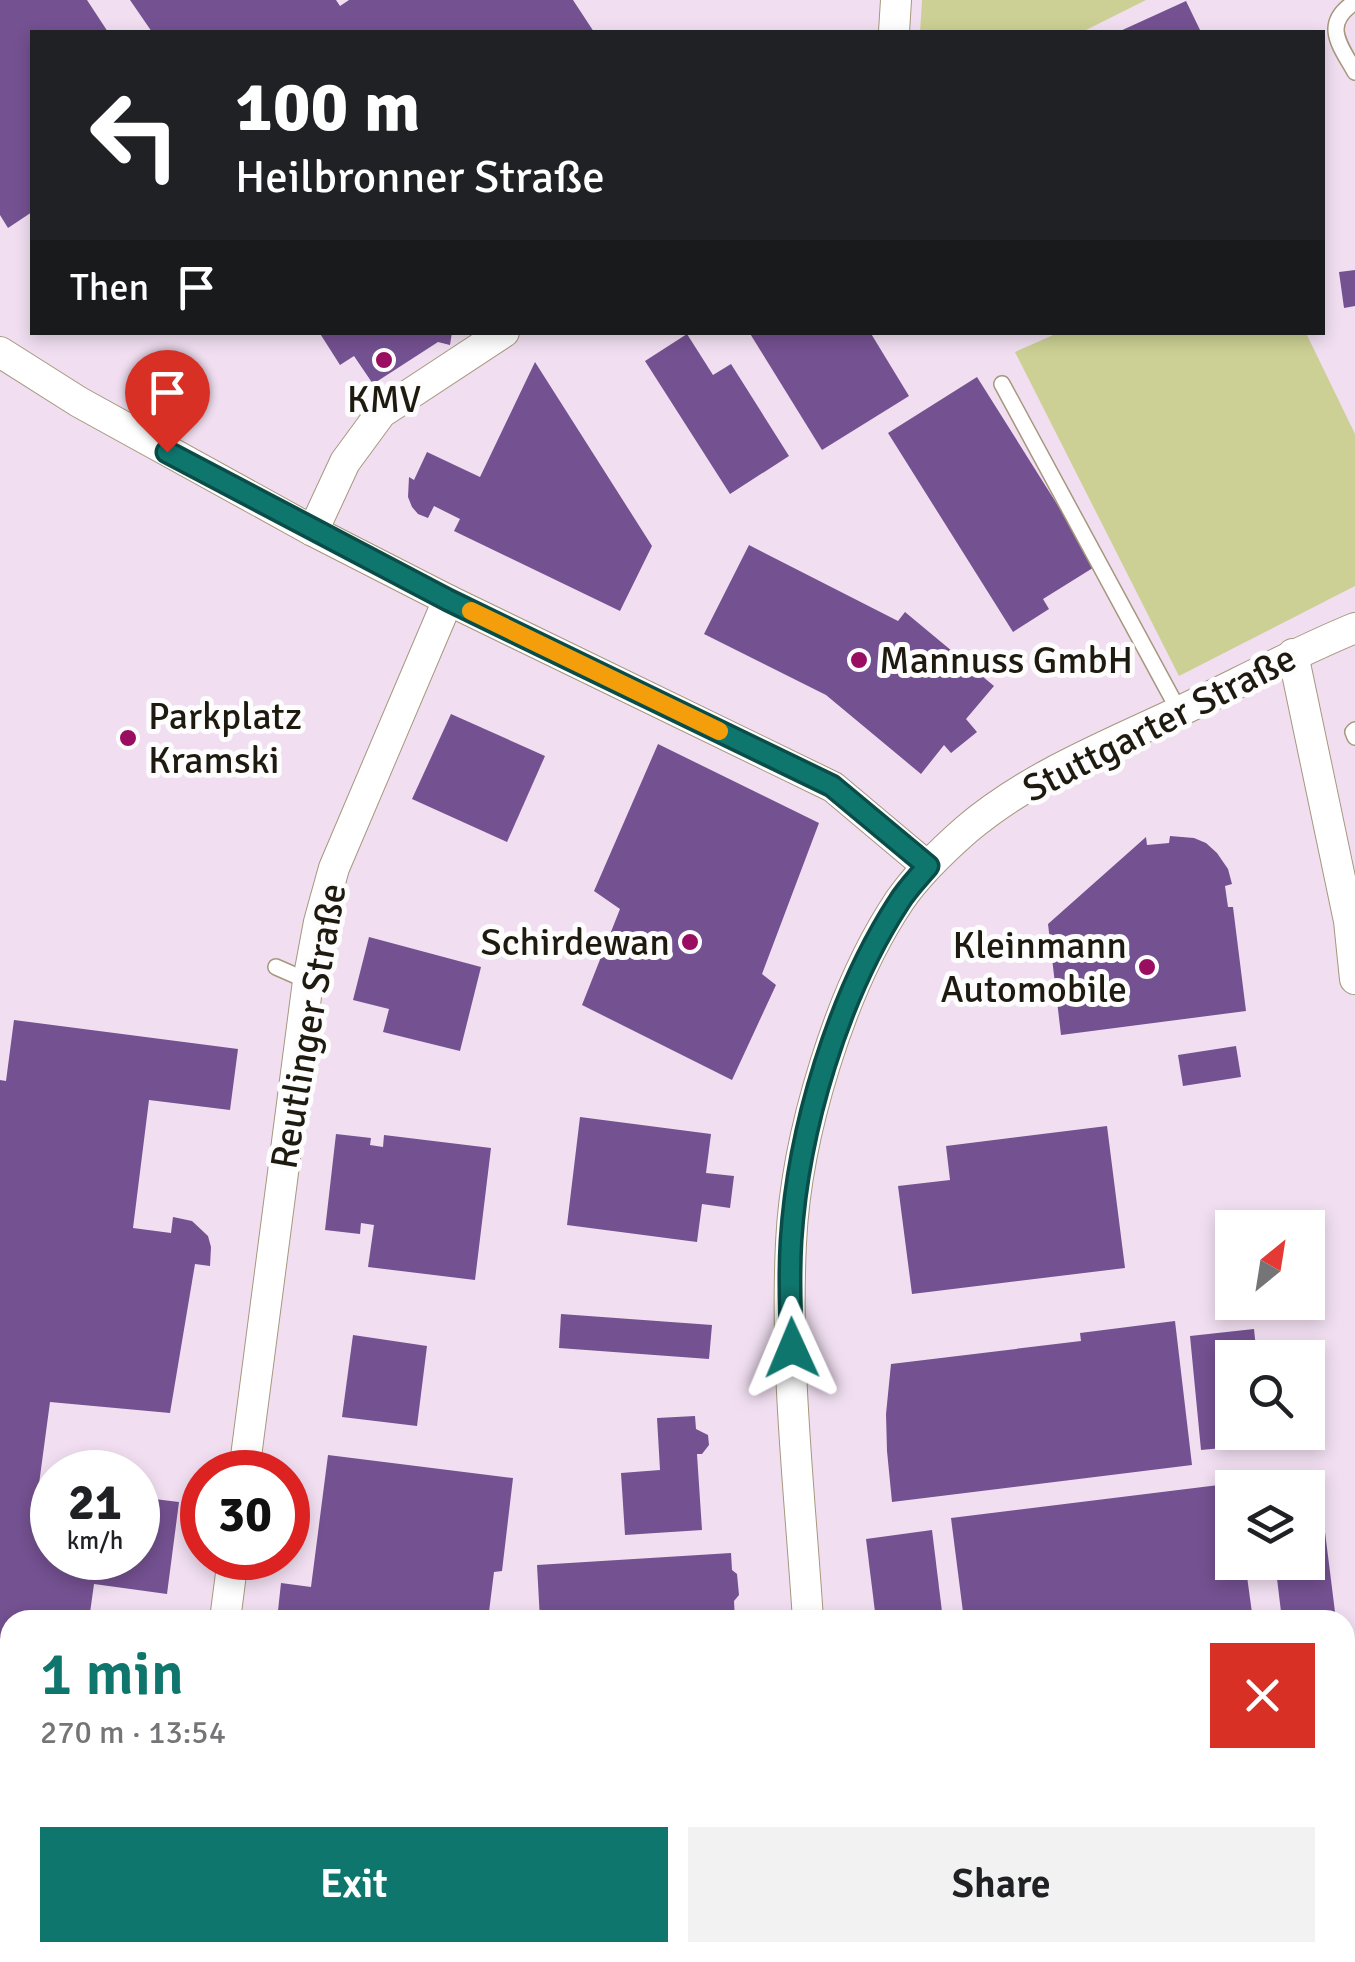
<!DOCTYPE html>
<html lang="en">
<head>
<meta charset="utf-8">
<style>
	body { margin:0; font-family:Signika,sans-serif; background:#f2f2f2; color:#202124; height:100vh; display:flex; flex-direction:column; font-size:38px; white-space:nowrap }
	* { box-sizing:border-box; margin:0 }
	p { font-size:32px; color:#757577 }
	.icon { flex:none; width:55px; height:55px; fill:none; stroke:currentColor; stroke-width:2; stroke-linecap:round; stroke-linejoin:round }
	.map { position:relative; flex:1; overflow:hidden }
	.details { position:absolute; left:0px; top:1610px; width:1355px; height:352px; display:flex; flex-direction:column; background:#fff; border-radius:30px 30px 0 0; box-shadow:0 5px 15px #0003 }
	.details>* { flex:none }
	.banner { position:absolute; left:30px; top:30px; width:1295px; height:305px; border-radius:0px; box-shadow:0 5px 15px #0003; background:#202124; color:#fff; overflow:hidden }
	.needle { width:65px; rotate:30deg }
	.tools { position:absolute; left:1215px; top:1210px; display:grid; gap:20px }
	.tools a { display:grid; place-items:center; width:110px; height:110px; border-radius:0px; background:#fff; box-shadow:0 5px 15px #0003; font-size:50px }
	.speed { position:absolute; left:30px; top:1450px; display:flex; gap:20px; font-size:50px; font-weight:700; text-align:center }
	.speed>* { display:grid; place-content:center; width:130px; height:130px; border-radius:50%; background:#fff; box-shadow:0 5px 15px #0003; line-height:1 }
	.speed small { font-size:25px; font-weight:400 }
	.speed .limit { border:15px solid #d22; background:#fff; color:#111 }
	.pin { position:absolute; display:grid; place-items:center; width:85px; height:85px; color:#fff; margin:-102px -42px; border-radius:50% 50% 50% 0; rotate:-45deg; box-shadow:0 0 10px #0007 }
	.pin .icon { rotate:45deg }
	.me { position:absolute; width:110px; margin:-55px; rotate:359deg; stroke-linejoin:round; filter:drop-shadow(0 0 8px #0008) }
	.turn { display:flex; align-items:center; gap:35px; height:210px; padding:0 40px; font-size:45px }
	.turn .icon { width:130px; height:130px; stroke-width:2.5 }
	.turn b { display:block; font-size:70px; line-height:85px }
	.then { display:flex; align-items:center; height:95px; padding:0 40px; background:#0003; gap:20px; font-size:38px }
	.round { display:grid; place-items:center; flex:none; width:105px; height:105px; border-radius:0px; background:#f2f2f2 }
	.summary { display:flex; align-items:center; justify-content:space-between; height:170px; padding:0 40px }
	h1 { font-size:60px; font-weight:600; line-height:75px; color:#0f766e }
	.button { display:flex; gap:20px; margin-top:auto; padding:20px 40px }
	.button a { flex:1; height:115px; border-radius:0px; background:#0f766e; color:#fff; font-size:40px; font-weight:600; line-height:115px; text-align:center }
	.button a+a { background:#f2f2f2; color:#202124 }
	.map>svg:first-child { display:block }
	.commercial { fill:#f1dff1; fill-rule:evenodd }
	.green { fill:#ccd094 }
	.building { fill:#745191 }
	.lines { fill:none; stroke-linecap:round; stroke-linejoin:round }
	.service-casing { stroke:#a6977d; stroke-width:18 }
	.minor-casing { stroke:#a6977d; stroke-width:32 }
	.service { stroke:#fff; stroke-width:15 }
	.minor { stroke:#fff; stroke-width:30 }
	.route-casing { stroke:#0a4d48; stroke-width:25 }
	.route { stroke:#0f766e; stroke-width:18 }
	.slow { stroke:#f59e0b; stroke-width:18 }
	.poi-dot { fill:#990e61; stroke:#fdfdfd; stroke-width:4 }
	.labels { text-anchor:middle; stroke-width:10; stroke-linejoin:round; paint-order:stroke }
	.poi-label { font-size:38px; fill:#1f1a10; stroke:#fdfdfd; text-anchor:start }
	.street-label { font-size:38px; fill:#1f1a10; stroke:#fdfdfd }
</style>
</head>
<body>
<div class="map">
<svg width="1355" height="1962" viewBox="0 0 1355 1962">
	<rect width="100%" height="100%" fill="#feeed2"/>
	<!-- commercial -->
	<path class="commercial" d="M0 0H1355V1962H0ZM32 32H1322V332H32ZM1232 1228H1308V1302H1232ZM1232 1358H1308V1432H1232ZM52 1472H138V1558H52ZM202 1472H288V1558H202ZM1232 1488H1308V1562H1232ZM10 1620H1345V1952H10Z"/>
	<!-- green -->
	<g class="green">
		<path d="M922 0H1146L1082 32H920Z"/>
		<path d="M1060 332 1306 333 1355 434V586L1179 676 1015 352Z"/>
	</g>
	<!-- building -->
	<g class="building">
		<path d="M0 0H87L108 32H32V212L8 228 0 215Z"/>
		<path d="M130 0H336L340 6 349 0H573L594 32H152Z"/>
		<path d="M1186 1 1201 32H1118Z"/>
		<path d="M1355 270V306L1344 308 1339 272Z"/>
		<path d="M319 332H452L450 345 438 342 373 384 354 356 340 365Z"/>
		<path d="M749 332H870L909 396 822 450Z"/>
		<path d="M687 334 713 375 731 364 789 456 730 494 645 361Z"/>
		<path d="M535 362 652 546 620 611 454 531 460 519 434 506 428 518 418 514 412 507 408 497 409 477 414 480 427 452 480 477Z"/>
		<path d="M977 377 1096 566 1043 599 1049 609 1013 632 888 433Z"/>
		<path d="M749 545 898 621 905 612 994 686 966 719 977 732 951 753 944 745 921 774 826 695 704 634Z"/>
		<path d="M451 714 545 756 507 842 412 799Z"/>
		<path d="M658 744 819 823 762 974 776 985 732 1080 582 1005 620 909 594 891Z"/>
		<path d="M1170 836 1194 838 1206 843 1217 853 1228 869 1232 884 1225 886 1228 907H1233L1246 1011 1061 1035 1048 924 1146 837 1147 845 1169 843Z"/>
		<path d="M369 937 481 967 460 1051 383 1032 389 1009 353 1000Z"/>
		<path d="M14 1020 238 1049 230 1110 149 1100 133 1228 171 1233 173 1217 192 1221 208 1236 211 1247 210 1266 195 1264 170 1413 50 1402 39 1484 52 1485V1558H138V1497L179 1502 167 1594 94 1584 89 1620H10V1865L0 1863V1080L6 1081Z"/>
		<path d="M1236 1046 1241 1077 1183 1086 1178 1055Z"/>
		<path d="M580 1117 711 1134 706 1173 734 1176 730 1208 702 1204 697 1242 567 1225Z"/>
		<path d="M1107 1126 1125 1268 912 1294 898 1186 950 1180 946 1146Z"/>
		<path d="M336 1134 371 1138 370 1145 383 1147 384 1135 491 1148 475 1280 368 1267 374 1225 361 1223 360 1234 325 1230Z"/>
		<path d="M561 1314 712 1325 709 1359 559 1348Z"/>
		<path d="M1175 1321 1192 1465 892 1502 887 1451 886 1414 891 1364 1081 1341 1080 1333Z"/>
		<path d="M1254 1329 1257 1358H1232V1432H1264L1265 1444 1201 1450 1190 1336Z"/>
		<path d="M353 1335 427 1346 417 1426 342 1417Z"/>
		<path d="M695 1416 696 1429 708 1435 709 1445 702 1454H697L702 1530 625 1535 621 1473 660 1470 657 1418Z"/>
		<path d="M328 1455 513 1478 502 1571 494 1572 488 1620H277L281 1583 311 1587Z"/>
		<path d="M1235 1483 1236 1488H1232V1562H1245L1253 1620H964L951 1518Z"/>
		<path d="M1319 1484 1336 1620H1282L1275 1562H1308V1485Z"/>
		<path d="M932 1530 943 1620H876L866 1539Z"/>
		<path d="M731 1553 732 1570 737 1574 739 1595 734 1601 735 1620H540L537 1565Z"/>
	</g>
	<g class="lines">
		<defs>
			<g id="service">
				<path d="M1355 2C1321 24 1340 45 1355 72"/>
				<path d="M1002 384 1179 711"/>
				<path d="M1355 730 1353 732 1355 737"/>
				<path d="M276 967 308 981"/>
				<path d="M0 1893 10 1896"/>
			</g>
			<g id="minor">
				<path d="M894 32 896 0"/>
				<path d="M0 352 79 402 313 531 448 600 833 787 927 866"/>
				<path d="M313 531 345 462 381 413 504 332"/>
				<path d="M1293 654 1349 921 1355 979"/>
				<path d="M244 1472 308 981 319 922 334 868 448 600"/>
				<path d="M225 1620 233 1558"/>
				<path d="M808 1620C800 1495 785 1368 791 1243 796 1136 840 989 900 900 918 874 943 850 967 829 1030 776 1104 747 1178 712 1237 684 1294 653 1355 628"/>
				<path d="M1345 1916 1355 1915"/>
				<path d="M838 1952 839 1962"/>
				<path d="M179 1962 181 1952"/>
			</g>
		</defs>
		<!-- service casing -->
		<use href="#service" class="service-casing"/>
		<!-- minor casing -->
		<use href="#minor" class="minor-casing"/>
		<!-- service -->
		<use href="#service" class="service"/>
		<!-- minor -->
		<use href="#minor" class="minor"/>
	</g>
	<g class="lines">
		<defs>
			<path id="route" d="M167 452 448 600 832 786 928 866C918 878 907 889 899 902 838 996 798 1129 791 1241 789 1276 790 1312 792 1348"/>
		</defs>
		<!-- route casing -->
		<use href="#route" class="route-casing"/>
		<!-- route -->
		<use href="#route" class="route"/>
		<!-- slow -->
		<path class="slow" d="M471 611 719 731"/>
	</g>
	<!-- markers -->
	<g class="poi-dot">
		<circle cx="384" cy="360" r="10"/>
		<circle cx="859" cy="660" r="10"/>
		<circle cx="128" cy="738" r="10"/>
		<circle cx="690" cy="942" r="10"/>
		<circle cx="1147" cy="967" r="10"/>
	</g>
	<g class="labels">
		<!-- poi labels -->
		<g class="poi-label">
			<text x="384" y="412" text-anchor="middle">KMV</text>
			<text x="879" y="673">Mannuss GmbH</text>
			<text x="148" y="729">Parkplatz<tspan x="148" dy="44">Kramski</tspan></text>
			<text x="670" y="955" text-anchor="end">Schirdewan</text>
			<text x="1127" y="958" text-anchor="end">Kleinmann<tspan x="1127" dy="44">Automobile</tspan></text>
		</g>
		<!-- street labels -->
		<g class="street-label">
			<text transform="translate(1159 723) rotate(-27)" y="13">Stuttgarter Straße</text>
			<text transform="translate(308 1026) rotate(-80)" y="13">Reutlinger Straße</text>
		</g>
	</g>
</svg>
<div class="tools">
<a><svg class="needle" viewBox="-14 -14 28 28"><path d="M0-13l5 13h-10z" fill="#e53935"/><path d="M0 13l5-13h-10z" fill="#757577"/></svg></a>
<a><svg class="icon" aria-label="search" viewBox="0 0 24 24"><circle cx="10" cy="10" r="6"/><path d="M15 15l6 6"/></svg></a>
<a><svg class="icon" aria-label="layers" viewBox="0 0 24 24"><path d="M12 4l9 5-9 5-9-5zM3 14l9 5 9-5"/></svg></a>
</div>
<div class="speed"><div>21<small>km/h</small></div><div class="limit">30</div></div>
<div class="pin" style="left:167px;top:452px;background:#d93025"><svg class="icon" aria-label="arrive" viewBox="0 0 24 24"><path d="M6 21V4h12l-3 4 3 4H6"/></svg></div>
<svg class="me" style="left:792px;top:1348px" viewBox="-20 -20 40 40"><path d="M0-17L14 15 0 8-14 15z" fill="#0f766e" stroke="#fff" stroke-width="4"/></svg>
<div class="banner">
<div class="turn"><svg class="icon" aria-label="left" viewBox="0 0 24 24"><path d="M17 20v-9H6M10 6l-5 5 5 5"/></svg><div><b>100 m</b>Heilbronner Straße</div></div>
<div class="then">Then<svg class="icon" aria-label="arrive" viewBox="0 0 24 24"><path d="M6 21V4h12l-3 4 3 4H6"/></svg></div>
</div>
<section class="details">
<div class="summary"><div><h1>1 min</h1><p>270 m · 13:54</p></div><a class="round" style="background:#d93025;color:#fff"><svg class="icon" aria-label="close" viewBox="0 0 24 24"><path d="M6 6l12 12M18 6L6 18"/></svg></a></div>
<div class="button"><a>Exit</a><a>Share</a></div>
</section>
</div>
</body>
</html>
